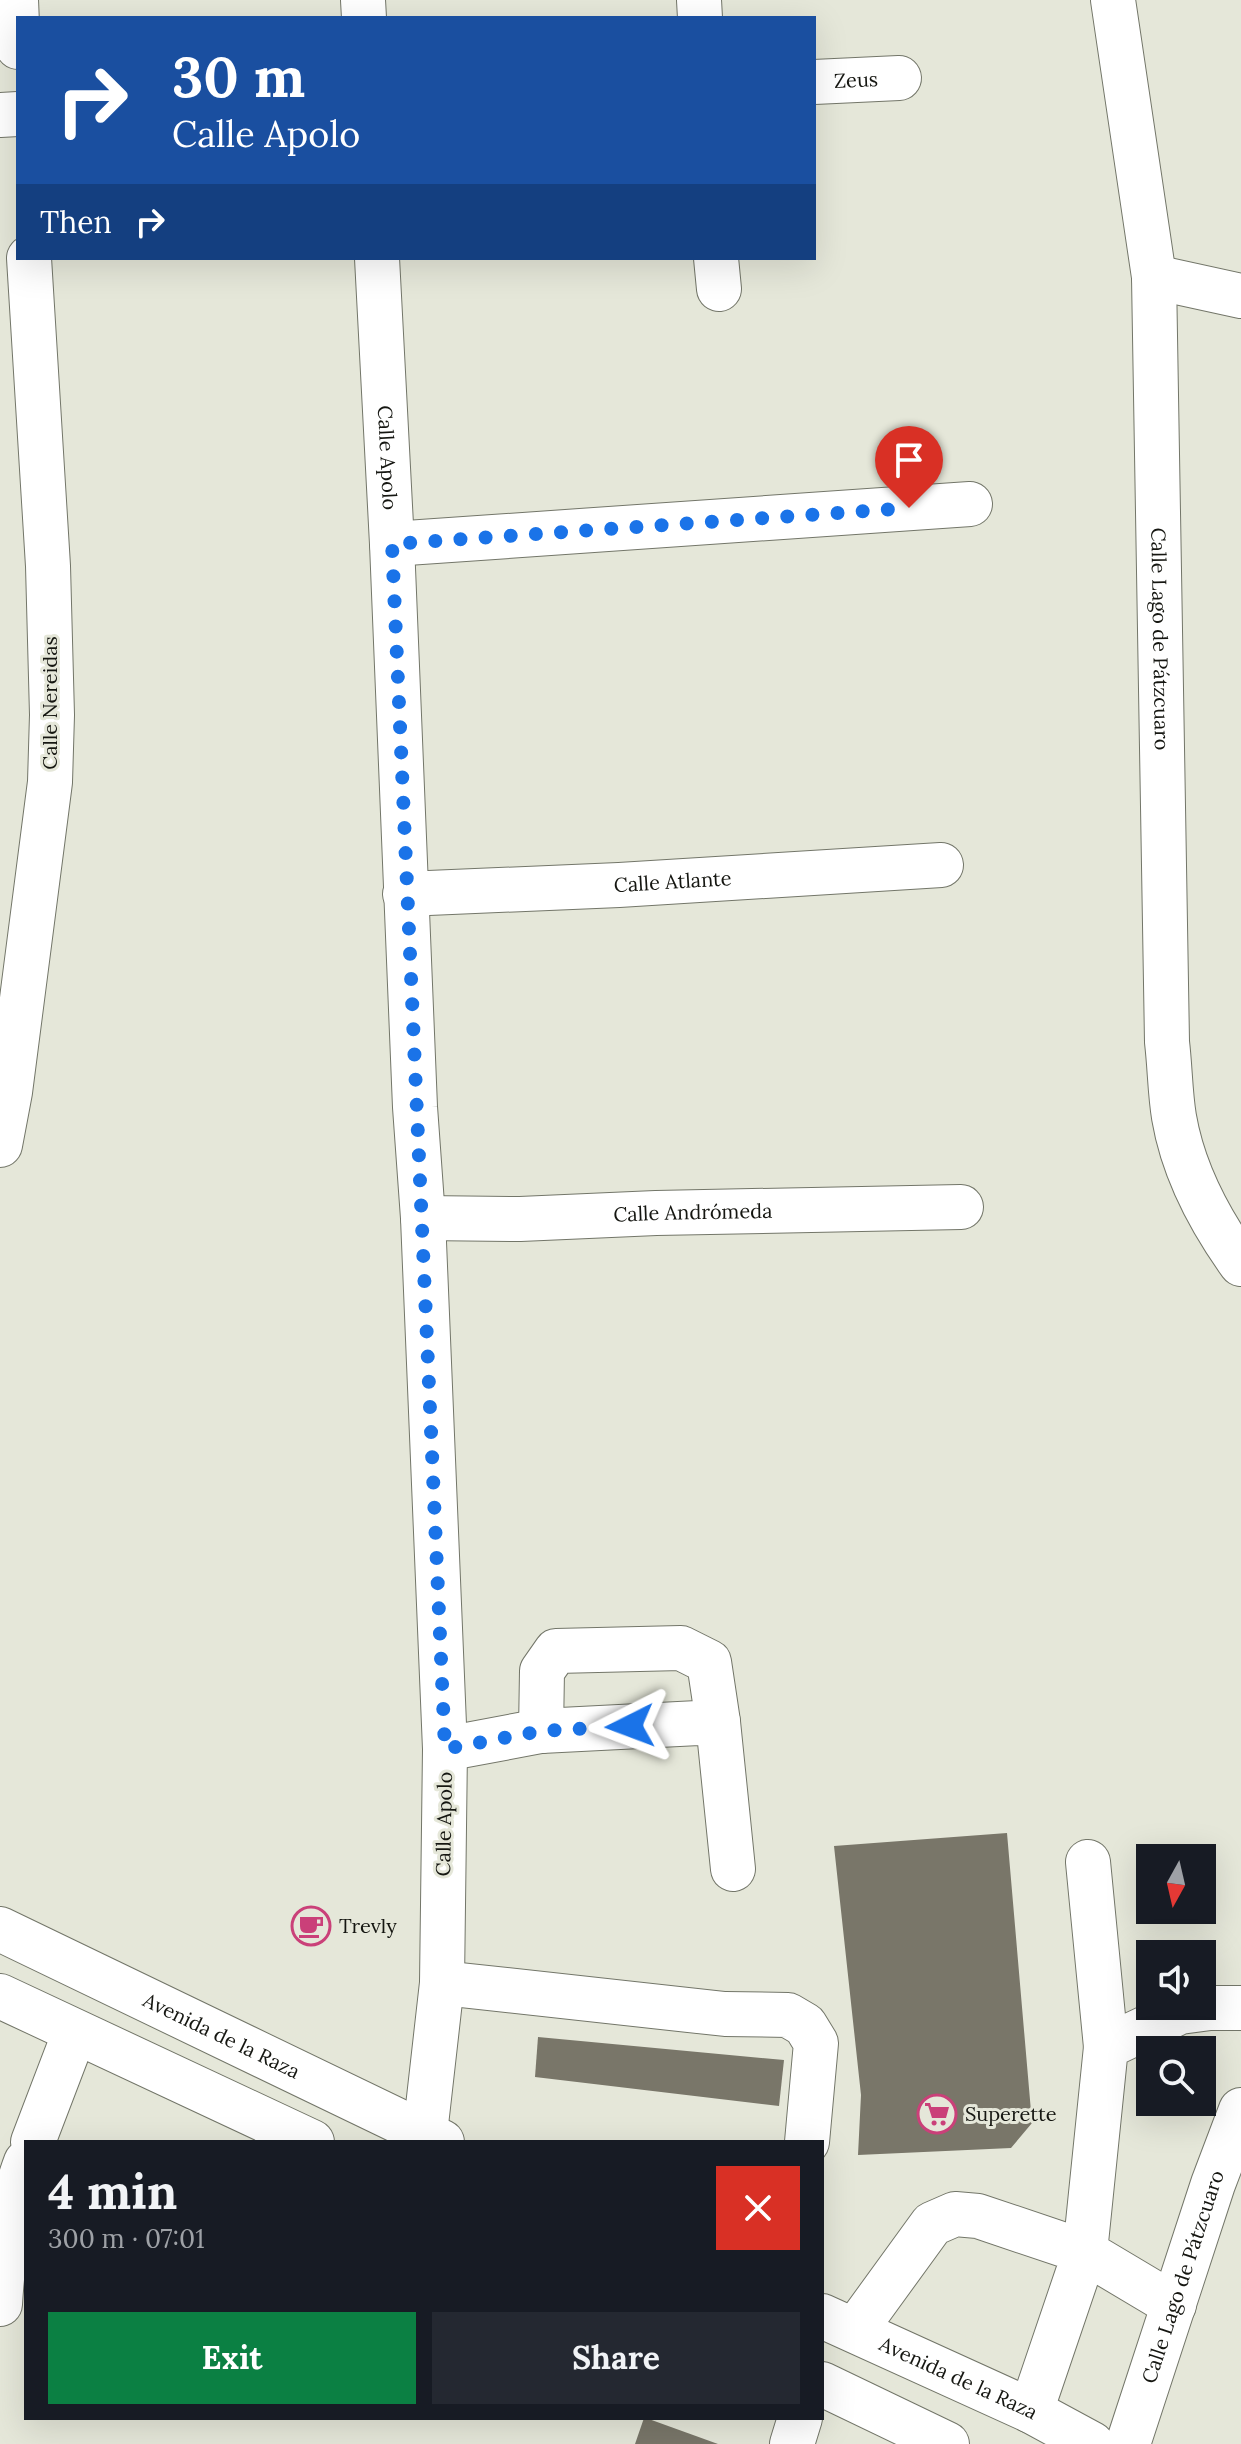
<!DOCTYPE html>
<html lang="en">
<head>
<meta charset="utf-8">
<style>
	body { margin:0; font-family:Lora,serif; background:#242831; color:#f1f3f6; height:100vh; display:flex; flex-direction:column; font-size:30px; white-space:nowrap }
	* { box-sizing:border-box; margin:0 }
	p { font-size:26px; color:#9ea1a6 }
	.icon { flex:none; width:44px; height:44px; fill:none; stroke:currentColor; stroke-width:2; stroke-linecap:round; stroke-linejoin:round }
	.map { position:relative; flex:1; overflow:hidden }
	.drawer { position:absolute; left:24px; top:2140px; width:800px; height:280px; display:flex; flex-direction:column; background:#171b24; border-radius:0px; box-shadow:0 8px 32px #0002 }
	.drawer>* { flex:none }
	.hud { position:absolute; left:16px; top:16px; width:800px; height:244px; border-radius:0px; box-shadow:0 8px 32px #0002; background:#1a4fa0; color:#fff; overflow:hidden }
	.needle { width:52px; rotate:188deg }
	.tools { position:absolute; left:1136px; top:1844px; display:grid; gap:16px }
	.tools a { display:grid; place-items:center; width:80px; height:80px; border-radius:0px; background:#171b24; box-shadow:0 8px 32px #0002; font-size:40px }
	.pin { position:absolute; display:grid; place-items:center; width:68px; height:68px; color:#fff; margin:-82px -34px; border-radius:50% 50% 50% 0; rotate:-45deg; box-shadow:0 0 8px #0007 }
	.pin .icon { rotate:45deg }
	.me { position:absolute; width:88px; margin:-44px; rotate:267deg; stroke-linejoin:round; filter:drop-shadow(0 0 6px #0008) }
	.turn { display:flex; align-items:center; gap:28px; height:168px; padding:0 24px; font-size:36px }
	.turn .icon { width:104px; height:104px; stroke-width:2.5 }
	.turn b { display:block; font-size:56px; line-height:68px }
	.then { display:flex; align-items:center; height:76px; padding:0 24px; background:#0003; gap:16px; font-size:30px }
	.round { display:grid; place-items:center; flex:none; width:84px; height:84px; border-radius:0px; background:#242831 }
	.head { display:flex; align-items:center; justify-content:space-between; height:136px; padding:0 24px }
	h1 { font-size:48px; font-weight:800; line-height:60px }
	.action { display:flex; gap:16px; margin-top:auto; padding:16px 24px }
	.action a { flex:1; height:92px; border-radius:0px; background:#0b8043; color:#fff; font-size:32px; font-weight:800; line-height:92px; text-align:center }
	.action a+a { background:#242831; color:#f1f3f6 }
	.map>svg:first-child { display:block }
	.building { fill:#797669 }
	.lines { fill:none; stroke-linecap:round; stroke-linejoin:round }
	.minor-casing { stroke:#737669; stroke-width:46 }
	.major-casing { stroke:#737669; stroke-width:46 }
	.minor { stroke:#fff; stroke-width:44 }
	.major { stroke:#fff; stroke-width:44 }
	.route { stroke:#1a73e8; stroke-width:14; stroke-dasharray:0 25.2 }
	.labels { text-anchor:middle; stroke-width:6; stroke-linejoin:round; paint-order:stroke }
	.street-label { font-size:20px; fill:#151611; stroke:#e5e7d9 }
	.poi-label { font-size:20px; fill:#151611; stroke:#e5e7d9; text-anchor:start }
</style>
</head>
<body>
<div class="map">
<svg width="1241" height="2444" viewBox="0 0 1241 2444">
	<rect width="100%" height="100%" fill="#e5e7d9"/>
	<!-- building -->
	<g class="building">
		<path d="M1007 1833 1032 2123 1011 2148 858 2155 861 2095 834 1846Z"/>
		<path d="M538 2037 784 2060 779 2106 535 2077Z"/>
		<path d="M644 2418H646L718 2444H635Z"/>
	</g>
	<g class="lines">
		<defs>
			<g id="minor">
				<path d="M16 0 18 47"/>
				<path d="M363 0 364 18"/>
				<path d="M699 0 700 18"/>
				<path id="s1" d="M1113 0 1154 277 1167 1042C1170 1067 1170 1093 1174 1117 1183 1170 1210 1221 1241 1264"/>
				<path id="s2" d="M814 82 899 78"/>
				<path d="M0 115 18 114"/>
				<path id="s3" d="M377 258 392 544 415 1107 423 1218 445 1749 442 1983 424 2142"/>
				<path d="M716 258 719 289"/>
				<path d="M1154 277 1241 296"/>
				<path d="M392 544 970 504"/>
				<path id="s4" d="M405 894 619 885 941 865"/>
				<path d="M0 1145 10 1092 50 782 52 715 48 566 29 258"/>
				<path id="s5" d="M423 1218 520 1219 656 1213 961 1207"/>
				<path d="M541 1731 542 1671 556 1651 681 1648 709 1662 718 1722"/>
				<path d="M445 1749 541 1731 718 1722 733 1869"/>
				<path d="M1088 1862 1106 2047"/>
				<path d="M442 1983 725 2014 788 2015 805 2025 816 2043 807 2142"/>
				<path d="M33 2142 75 2032"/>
				<path d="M0 2304C3 2256 9 2207 26 2162"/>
				<path d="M1174 2305 1085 2252 1106 2047 1180 2012 1210 2008H1241"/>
				<path d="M855 2330 932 2224 955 2214 978 2216 1085 2252 1031 2411"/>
				<path d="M792 2444 800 2418"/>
				<path id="s6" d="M1128 2444 1213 2184 1241 2110"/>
			</g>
			<g id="major">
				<path id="s7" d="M0 1929 442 2142"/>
				<path d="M0 1996 312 2142"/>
				<path id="s8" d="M822 2316 1031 2411 1092 2444"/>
				<path d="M822 2384 947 2444"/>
			</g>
		</defs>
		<!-- minor casing -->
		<use href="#minor" class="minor-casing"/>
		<!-- major casing -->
		<use href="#major" class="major-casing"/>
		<!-- minor -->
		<use href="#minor" class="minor"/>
		<!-- major -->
		<use href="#major" class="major"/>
	</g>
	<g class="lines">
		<!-- route -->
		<path class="route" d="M630 1726 541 1731 445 1749 392 544 909 508"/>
	</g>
	<!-- icons -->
	<defs>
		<symbol id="cafe-ring" viewBox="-11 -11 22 22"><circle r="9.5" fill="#e5e7d9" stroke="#ca4079" stroke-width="1.5"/><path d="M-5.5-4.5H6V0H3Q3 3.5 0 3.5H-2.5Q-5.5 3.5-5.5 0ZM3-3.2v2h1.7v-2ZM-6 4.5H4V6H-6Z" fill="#ca4079"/></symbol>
		<symbol id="supermarket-ring" viewBox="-11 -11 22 22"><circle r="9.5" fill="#e5e7d9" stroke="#ca4079" stroke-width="1.5"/><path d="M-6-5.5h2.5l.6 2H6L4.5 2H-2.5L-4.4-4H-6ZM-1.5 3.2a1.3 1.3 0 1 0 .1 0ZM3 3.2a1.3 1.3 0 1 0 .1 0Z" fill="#ca4079"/></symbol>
	</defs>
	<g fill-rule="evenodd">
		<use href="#cafe-ring" x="289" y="1904" width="44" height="44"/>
		<use href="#supermarket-ring" x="915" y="2092" width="44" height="44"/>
	</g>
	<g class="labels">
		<!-- street labels -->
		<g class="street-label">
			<text dy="7" stroke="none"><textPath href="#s2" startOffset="42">Zeus</textPath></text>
			<text dy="7" stroke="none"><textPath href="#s3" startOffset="200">Calle Apolo</textPath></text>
			<text dy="7" stroke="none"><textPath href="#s1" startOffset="642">Calle Lago de Pátzcuaro</textPath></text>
			<text transform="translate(50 703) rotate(-90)" y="7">Calle Nereidas</text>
			<text dy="7" stroke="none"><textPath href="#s4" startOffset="268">Calle Atlante</textPath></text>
			<text dy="7" stroke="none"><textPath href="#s5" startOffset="270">Calle Andrómeda</textPath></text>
			<text transform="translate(444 1824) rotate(-89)" y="7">Calle Apolo</text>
			<text dy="7" stroke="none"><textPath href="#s7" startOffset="246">Avenida de la Raza</textPath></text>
			<text dy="7" stroke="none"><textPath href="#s6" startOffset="176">Calle Lago de Pátzcuaro</textPath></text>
			<text dy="7" stroke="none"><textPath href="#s8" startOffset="150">Avenida de la Raza</textPath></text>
		</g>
		<!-- poi labels -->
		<g class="poi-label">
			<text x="339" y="1933">Trevly</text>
			<text x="965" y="2121">Superette</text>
		</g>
	</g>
</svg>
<div class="tools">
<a><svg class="needle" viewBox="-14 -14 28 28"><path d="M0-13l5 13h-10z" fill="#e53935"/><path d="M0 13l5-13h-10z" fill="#9ea1a6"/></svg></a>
<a><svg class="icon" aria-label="sound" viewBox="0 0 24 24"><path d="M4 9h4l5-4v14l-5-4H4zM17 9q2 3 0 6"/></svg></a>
<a><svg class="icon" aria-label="search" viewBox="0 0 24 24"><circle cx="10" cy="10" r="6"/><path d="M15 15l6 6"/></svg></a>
</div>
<div class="pin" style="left:909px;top:508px;background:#d93025"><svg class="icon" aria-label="arrive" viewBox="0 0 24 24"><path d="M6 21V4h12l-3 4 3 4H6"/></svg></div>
<svg class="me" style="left:630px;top:1726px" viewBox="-20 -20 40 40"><path d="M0-17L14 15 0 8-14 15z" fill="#1a73e8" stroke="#fff" stroke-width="4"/></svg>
<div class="hud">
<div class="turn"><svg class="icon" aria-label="right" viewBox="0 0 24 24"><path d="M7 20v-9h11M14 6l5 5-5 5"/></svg><div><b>30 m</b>Calle Apolo</div></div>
<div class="then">Then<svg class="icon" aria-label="right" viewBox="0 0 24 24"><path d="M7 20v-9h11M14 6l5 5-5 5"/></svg></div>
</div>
<section class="drawer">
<div class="head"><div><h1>4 min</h1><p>300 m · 07:01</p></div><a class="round" style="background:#d93025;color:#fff"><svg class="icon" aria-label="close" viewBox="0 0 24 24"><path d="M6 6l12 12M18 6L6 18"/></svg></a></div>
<div class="action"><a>Exit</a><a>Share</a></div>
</section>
</div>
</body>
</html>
